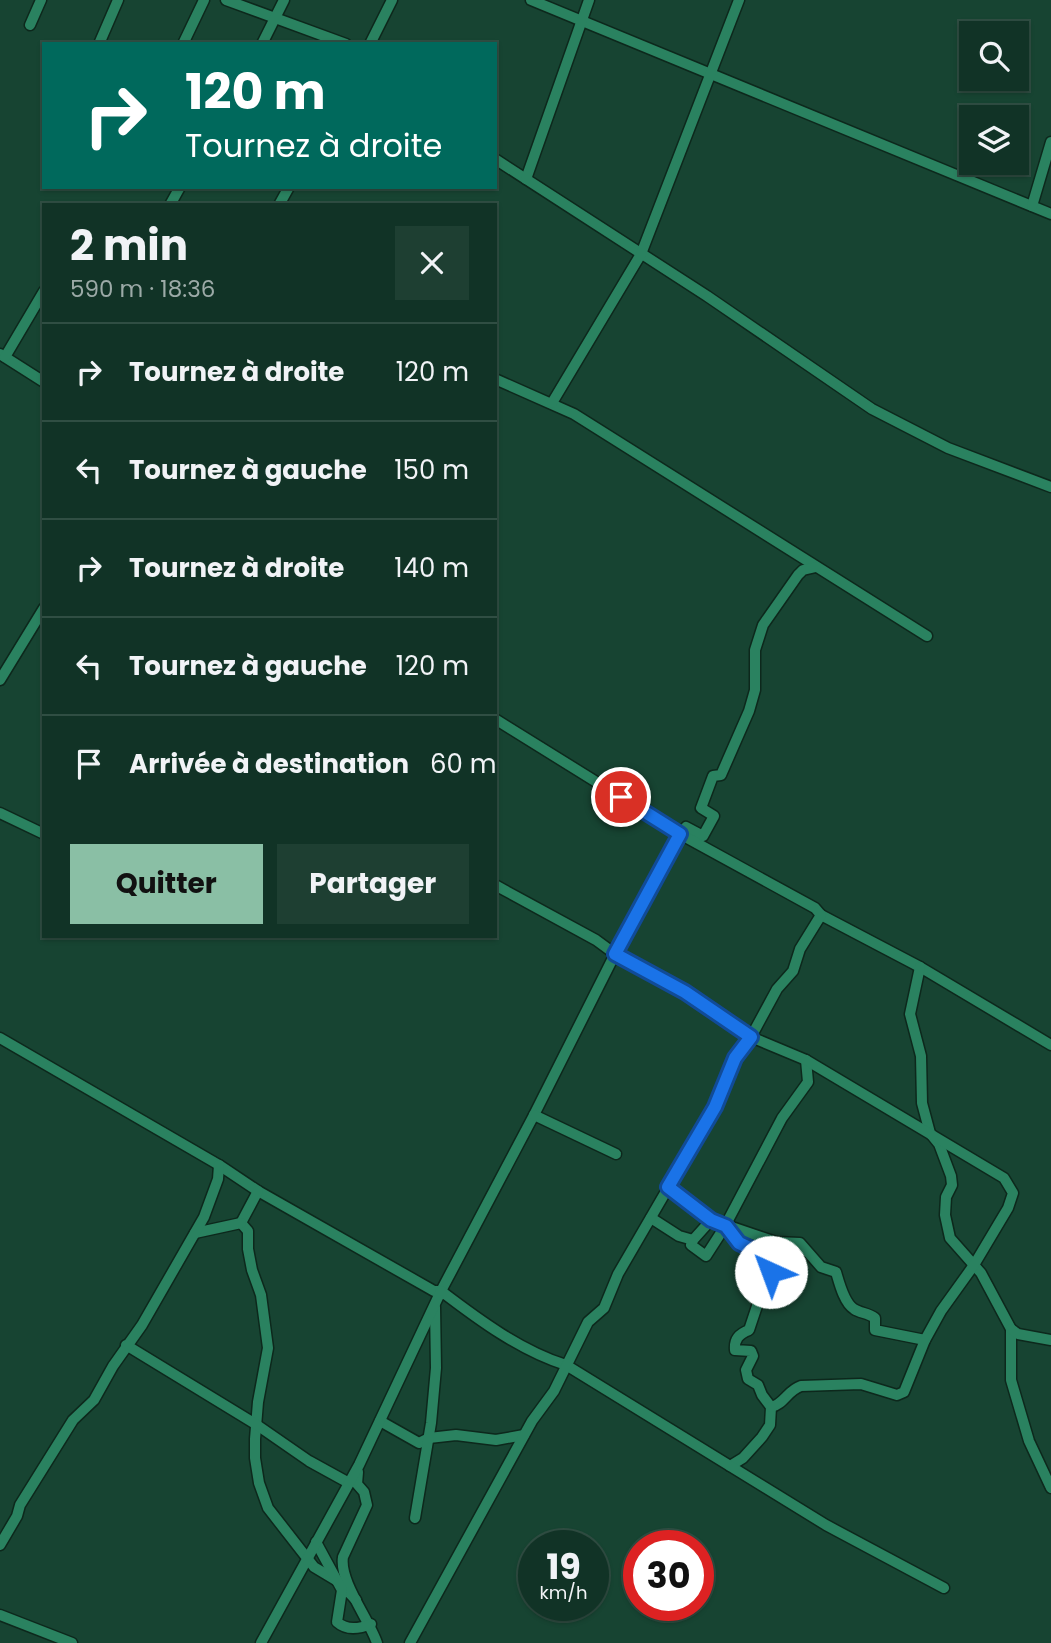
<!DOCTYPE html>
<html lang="fr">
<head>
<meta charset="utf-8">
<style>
	body { margin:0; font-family:Poppins,sans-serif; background:#1e3f32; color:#f1f3f6; height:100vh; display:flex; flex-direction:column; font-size:26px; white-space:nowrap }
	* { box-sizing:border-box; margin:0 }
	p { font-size:23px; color:#9caaa7 }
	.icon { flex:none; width:38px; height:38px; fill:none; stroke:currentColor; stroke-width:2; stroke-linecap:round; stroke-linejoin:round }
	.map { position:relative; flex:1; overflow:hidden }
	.side { position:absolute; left:42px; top:203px; width:455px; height:735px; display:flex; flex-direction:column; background:#113326; border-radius:0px; box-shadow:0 2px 5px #0004,0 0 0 2px #304e43 }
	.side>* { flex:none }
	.hud { position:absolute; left:42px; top:42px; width:455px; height:147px; border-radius:0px; box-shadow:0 2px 5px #0004,0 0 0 2px #304e43; background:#00695c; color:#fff; overflow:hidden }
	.tools { position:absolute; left:959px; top:21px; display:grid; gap:14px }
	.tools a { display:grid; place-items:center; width:70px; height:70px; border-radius:0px; background:#113326; box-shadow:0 2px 5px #0004,0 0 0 2px #304e43; font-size:35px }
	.speed { position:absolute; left:518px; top:1530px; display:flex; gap:14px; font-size:35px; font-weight:700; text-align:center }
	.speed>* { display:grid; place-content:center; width:91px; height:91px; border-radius:50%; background:#113326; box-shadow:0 2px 5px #0004,0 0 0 2px #304e43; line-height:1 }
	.speed small { font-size:18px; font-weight:400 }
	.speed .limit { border:10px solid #d22; background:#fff; color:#111 }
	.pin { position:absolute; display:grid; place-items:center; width:60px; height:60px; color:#fff; margin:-30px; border:4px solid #fff; border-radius:50%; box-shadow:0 2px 7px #0007 }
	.me { position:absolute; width:77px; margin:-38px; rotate:317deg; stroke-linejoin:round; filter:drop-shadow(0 0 5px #0008) }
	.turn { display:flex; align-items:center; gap:24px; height:147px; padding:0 28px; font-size:32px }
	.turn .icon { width:91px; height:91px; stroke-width:2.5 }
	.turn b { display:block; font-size:49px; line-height:60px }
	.round { display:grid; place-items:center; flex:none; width:74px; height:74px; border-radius:0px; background:#1e3f32 }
	.summary { display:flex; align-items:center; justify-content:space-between; height:119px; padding:0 28px }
	h1 { font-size:42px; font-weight:700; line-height:52px }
	.action { display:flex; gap:14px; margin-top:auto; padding:14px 28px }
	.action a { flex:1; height:80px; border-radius:0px; background:#8abfa5; color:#111; font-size:28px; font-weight:700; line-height:80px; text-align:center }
	.action a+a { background:#1e3f32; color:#f1f3f6 }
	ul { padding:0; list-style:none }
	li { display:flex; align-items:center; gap:21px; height:98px; padding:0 28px; border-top:2px solid #304e43 }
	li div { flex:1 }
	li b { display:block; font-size:26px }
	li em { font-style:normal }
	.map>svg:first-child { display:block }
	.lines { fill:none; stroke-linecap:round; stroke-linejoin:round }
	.minor-casing { stroke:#0d281c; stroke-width:13 }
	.minor { stroke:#2a8260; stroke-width:10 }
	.route-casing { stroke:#114b97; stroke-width:18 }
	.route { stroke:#1a73e8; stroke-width:12 }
</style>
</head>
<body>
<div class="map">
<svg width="1051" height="1643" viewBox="0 0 1051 1643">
	<rect width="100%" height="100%" fill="#174432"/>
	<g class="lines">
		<defs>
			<g id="minor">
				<path d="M226 0 346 44"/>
				<path d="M531 0 1051 214"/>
				<path d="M30 25 41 0"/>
				<path d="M99 44 118 0"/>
				<path d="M183 44 204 0"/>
				<path d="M262 44 284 0"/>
				<path d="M370 44 392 0"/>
				<path d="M495 159 707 296 872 409 948 448 1051 487"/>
				<path d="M526 179 589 0"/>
				<path d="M170 205 180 187"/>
				<path d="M279 205 289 187"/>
				<path d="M1032 206 1051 142"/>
				<path d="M0 354 44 382"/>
				<path d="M5 357 44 291"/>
				<path d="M495 379 574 414 927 636"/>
				<path d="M552 403 641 254 739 0"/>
				<path d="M0 680 44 608"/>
				<path d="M0 813 44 834"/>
				<path d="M821 915 920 967 1051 1045"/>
				<path d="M920 967 910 1014 921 1056 922 1103 930 1133 939 1144 951 1176 952 1185 946 1197 945 1215 950 1238 981 1273 1011 1329V1380L1029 1441 1051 1488"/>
				<path d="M0 1038 219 1165 258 1191 434 1291H441L534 1115 615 954 596 940 495 885"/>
				<path d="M534 1115 616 1154"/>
				<path d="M668 1187 711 1220 776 1242 800 1243 821 1267 836 1272C839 1282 844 1303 854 1309 860 1313 868 1313 875 1318V1330L925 1340"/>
				<path d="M258 1191 241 1223 248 1231V1249L252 1270 261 1295 268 1348 258 1402 255 1439V1458L259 1483 268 1508 314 1567 339 1582 356 1600"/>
				<path d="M651 1218 679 1236 693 1240 691 1245 706 1256 724 1228 782 1118 808 1082 806 1060"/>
				<path d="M726 1227 739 1243 768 1260 771 1272V1281L759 1300 749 1330C739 1334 734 1339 735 1350L751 1351 753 1356 746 1370 748 1379 758 1385 762 1395 771 1407 770 1425 762 1437 743 1458 730 1466"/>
				<path d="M195 1233 241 1223"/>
				<path d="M693 1240 711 1220"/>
				<path d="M1011 1329 1018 1334 1051 1340"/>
				<path d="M126 1345 257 1425 309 1461 349 1483"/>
				<path d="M771 1407C783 1405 788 1390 801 1386L861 1384 897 1395 904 1392 925 1340 941 1311 974 1265 1008 1208 1013 1193 1004 1178 806 1060 751 1037 685 992 615 954 680 834 686 827 703 836 714 816 701 808 713 776 721 775 749 711 755 690V650L763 625 798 575 803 570 816 567"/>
				<path d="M380 1421 419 1443 429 1438 456 1435 496 1440 524 1435"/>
				<path d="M358 1472 357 1484 364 1492 367 1505 343 1557C339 1581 369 1619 377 1643"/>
				<path d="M415 1518 431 1423 436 1368 435 1307"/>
				<path d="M316 1542 342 1590 337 1622C347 1631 359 1629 371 1624"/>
				<path d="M0 1545 17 1516 20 1505 73 1420 94 1400 113 1366 142 1325 204 1217 218 1179 219 1165"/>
				<path d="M0 1615 72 1643"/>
				<path d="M261 1643 359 1465 441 1291C479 1320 521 1351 566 1365L826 1525 944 1588"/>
				<path d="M410 1643 532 1421 554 1391 588 1322 604 1308 618 1274 715 1107 735 1057 751 1037 777 989 793 971 800 949 821 915 815 908 680 834 495 719"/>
			</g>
		</defs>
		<!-- minor casing -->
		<use href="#minor" class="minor-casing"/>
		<!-- minor -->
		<use href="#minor" class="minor"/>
	</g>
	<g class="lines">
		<defs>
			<path id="route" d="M621 797 680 834 615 954 685 992 751 1037 735 1058 715 1107 668 1187 711 1220 726 1226 739 1243 760 1253 768 1261 771 1272"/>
		</defs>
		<!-- route casing -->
		<use href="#route" class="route-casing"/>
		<!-- route -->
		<use href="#route" class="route"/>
	</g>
</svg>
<div class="tools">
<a><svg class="icon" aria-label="search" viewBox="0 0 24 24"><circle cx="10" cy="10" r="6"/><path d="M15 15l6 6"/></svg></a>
<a><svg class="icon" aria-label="layers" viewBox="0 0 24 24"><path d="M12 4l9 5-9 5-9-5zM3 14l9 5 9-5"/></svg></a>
</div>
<div class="speed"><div>19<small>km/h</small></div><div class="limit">30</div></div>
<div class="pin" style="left:621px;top:797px;background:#d93025"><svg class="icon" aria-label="arrive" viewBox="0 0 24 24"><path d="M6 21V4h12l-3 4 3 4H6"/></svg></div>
<svg class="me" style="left:771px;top:1272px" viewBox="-20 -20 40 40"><circle r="19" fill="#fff"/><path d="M0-13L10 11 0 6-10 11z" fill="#1a73e8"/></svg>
<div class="hud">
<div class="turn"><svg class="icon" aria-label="right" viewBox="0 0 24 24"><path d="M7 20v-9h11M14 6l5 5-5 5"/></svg><div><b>120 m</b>Tournez à droite</div></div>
</div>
<section class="side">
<div class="summary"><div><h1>2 min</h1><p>590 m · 18:36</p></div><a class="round"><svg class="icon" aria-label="close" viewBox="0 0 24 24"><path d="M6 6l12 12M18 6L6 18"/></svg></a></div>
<ul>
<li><svg class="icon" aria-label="right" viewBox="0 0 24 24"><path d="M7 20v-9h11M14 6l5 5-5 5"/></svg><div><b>Tournez à droite</b></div><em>120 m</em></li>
<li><svg class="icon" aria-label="left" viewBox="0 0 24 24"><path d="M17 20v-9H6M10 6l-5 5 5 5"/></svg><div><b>Tournez à gauche</b></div><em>150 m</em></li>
<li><svg class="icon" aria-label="right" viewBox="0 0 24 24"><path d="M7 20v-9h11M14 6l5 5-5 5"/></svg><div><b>Tournez à droite</b></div><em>140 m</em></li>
<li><svg class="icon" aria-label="left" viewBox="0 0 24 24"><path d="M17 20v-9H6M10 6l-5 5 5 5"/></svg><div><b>Tournez à gauche</b></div><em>120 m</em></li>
<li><svg class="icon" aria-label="arrive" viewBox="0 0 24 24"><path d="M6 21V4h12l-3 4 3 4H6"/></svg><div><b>Arrivée à destination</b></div><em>60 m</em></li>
</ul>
<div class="action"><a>Quitter</a><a>Partager</a></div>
</section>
</div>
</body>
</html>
